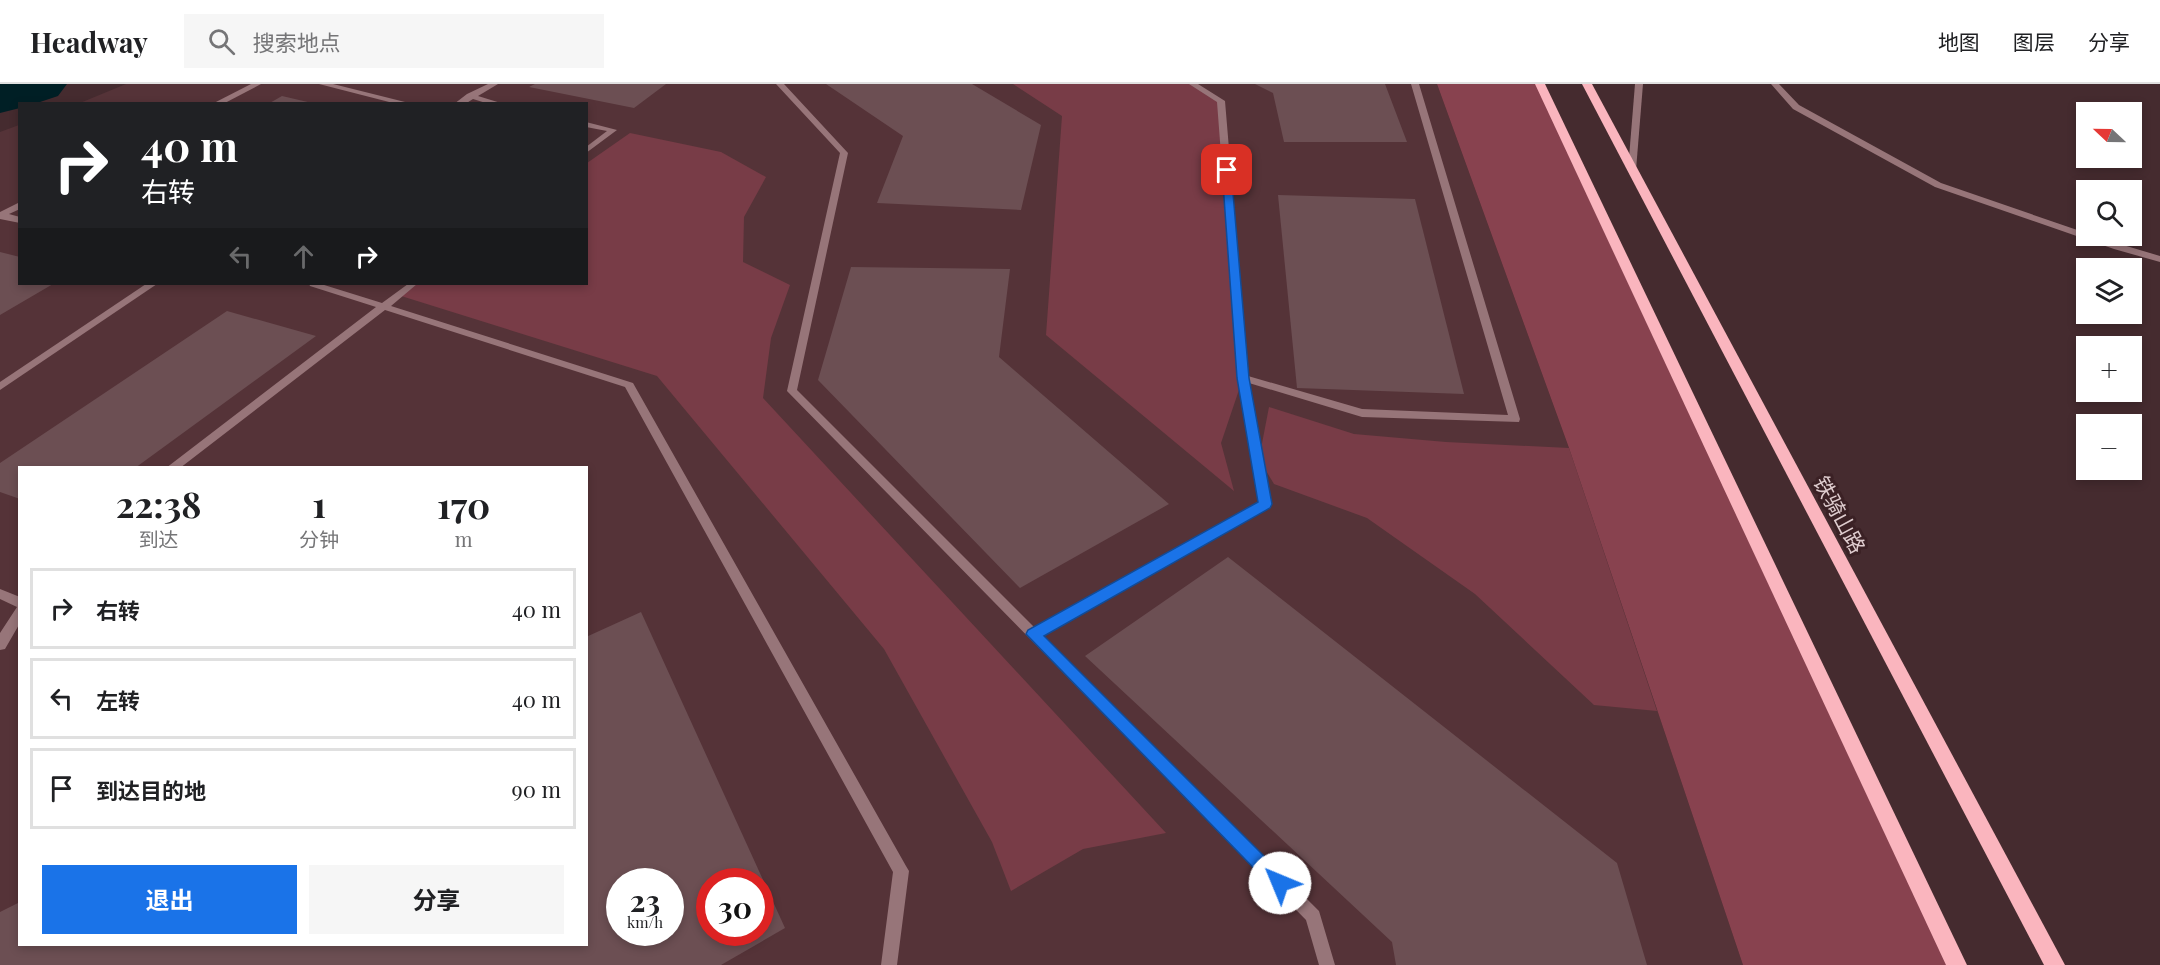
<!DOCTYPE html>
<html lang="zh">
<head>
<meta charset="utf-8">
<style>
	body { margin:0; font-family:"Playfair Display","Noto Sans SC",serif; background:#f6f6f6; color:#202124; height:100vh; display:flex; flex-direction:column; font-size:22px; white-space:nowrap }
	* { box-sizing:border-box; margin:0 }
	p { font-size:20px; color:#757577 }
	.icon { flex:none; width:33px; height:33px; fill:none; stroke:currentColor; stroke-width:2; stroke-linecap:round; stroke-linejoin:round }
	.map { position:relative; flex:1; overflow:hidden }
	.sheet { position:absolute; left:18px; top:382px; width:570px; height:480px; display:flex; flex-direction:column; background:#fff; border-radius:0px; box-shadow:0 3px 9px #0003 }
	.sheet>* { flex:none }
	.banner { position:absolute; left:18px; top:18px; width:570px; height:183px; border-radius:0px; box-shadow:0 3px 9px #0003; background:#202124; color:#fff; overflow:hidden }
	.needle { width:39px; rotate:292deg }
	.fabs { position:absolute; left:2076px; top:18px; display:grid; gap:12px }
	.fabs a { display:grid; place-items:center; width:66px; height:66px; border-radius:0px; background:#fff; box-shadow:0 3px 9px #0003; font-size:30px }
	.speed { position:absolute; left:606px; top:784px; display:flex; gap:12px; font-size:30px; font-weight:700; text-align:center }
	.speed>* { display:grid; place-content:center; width:78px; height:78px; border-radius:50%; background:#fff; box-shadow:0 3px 9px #0003; line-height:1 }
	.speed small { font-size:15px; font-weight:400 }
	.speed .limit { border:9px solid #d22; background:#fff; color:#111 }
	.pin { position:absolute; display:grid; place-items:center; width:51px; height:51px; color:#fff; margin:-26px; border-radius:12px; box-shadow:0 3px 9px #0006 }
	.me { position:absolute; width:66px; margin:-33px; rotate:315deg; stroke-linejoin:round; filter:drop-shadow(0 0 4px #0008) }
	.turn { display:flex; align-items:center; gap:21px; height:126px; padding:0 24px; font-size:27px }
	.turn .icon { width:78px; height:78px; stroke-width:2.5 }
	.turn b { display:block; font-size:42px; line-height:51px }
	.lanes { display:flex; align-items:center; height:57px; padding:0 24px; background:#0003; justify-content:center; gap:30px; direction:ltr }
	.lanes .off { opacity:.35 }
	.eta { display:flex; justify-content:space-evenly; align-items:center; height:102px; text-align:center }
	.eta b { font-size:36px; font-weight:700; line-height:42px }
	.cta { display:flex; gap:12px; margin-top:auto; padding:12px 24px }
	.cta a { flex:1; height:69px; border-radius:0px; background:#1a73e8; color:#fff; font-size:24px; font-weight:700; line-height:69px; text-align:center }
	.cta a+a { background:#f6f6f6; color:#202124 }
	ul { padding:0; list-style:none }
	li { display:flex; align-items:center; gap:18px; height:81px; margin:0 12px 9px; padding:0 12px; border:3px solid #e0e0e0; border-radius:0px }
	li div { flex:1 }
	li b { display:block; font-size:22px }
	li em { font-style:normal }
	header { display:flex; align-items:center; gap:36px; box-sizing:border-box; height:84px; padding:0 30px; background:#fff; border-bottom:2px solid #e0e0e0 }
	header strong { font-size:28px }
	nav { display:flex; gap:33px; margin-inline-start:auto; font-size:21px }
	.search { width:420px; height:54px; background:#f6f6f6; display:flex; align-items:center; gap:15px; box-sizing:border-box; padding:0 21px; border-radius:0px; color:#757577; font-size:22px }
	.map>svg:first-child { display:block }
	.built { fill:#553338; fill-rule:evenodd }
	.green { fill:#783c47 }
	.forest { fill:#88424f }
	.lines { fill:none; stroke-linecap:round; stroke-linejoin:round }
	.river { fill:#001f25; fill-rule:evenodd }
	.building { fill:#6c4f53; fill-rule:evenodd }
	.lane { fill:#977579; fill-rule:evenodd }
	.street { fill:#977579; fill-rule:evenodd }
	.primary { fill:#fab5be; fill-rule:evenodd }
	.route { fill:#1a73e8; stroke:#114b97; stroke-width:1.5 }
	.labels { text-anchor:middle; stroke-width:6; stroke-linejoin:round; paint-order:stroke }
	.street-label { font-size:21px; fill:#dfcdcf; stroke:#3b2125 }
</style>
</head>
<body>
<header>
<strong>Headway</strong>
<div class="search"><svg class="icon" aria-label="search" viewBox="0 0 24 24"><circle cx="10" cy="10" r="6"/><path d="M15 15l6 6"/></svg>搜索地点</div>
<nav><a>地图</a><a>图层</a><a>分享</a></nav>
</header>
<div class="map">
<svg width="2160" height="881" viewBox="0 0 2160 881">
	<rect width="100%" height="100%" fill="#452b2f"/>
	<!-- built -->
	<path class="built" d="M126 0H1437L1569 364 1743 881H0V48L19 41 20 200H586V20L80 19ZM20 384H586V861H20ZM620 798H670V849H620ZM710 798H760V849H710Z"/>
	<!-- green -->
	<g class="green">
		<path d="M1013 0H1193L1221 17 1243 294 1221 359 1234 407 1046 251 1062 32Z"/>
		<path d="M630 49 721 68 766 93 744 133 743 178 790 201 771 254 763 314 1166 749 1083 765 1011 807 992 758 884 565 657 292 398 211 414 200H586L587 79Z"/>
		<path d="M1269 323 1354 350 1446 358 1569 364 1657 627 1594 621 1475 510 1367 434 1274 400 1259 375Z"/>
	</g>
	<!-- forest -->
	<path class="forest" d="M1437 0H1540L1957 881H1743L1569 364Z"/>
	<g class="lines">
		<!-- river -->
		<path class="river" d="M0 0H67L58 12 34 20H20V24L0 29Z"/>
	</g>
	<!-- building -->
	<g class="building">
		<path d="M535 0H666L634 24 529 3Z"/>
		<path d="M826 0H972L1041 41 1021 126 877 119 903 52Z"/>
		<path d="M1255 0H1385L1407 58H1284L1273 9Z"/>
		<path d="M282 12 312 19V20H268Z"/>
		<path d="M1278 111 1415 115 1464 310 1297 304Z"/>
		<path d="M0 168 20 173V200H53L0 231Z"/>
		<path d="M851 183 1010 185 999 273 1169 420 1020 504 818 296Z"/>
		<path d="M227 227 316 252 135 384H20V415L0 408V379Z"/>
		<path d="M1228 473 1617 779 1647 881H1396L1392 858 1085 572Z"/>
		<path d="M641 528 785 844 721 881H0V828L20 818V861H586V553ZM620 798H670V849H620ZM710 798H760V849H710Z"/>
	</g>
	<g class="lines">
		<!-- lane -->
		<g class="lane">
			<path d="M1635 0H1643L1636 86 1632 89 1628 86Z"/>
			<path d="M1771 0H1779L1799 21 1941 99 2086 149V152H2093L2160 172V178L2114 165 1935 103 1793 25Z"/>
		</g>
		<!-- street -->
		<g class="street">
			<path d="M251 0H261L223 20H212Z"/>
			<path d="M319 0H333L413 20H397Z"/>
			<path d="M488 0H498L478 12 504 20H489L473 15 465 20H454L467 10Z"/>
			<path d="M776 0H784L848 69 797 306 1035 544 1259 418 1238 294 1217 18 1189 0H1198L1225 17 1248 292 1362 325 1508 331 1411 0H1419L1520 335 1519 338 1362 333 1249 299 1271 420 1269 423 1043 552 1319 827 1335 881H1319L1306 836 787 307 840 69Z"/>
			<path d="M586 38 617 46 586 69V63L607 47 586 43Z"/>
			<path d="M20 118V125L9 130 20 133V139L0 135V128Z"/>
			<path d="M146 200H157L0 306V298Z"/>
			<path d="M309 200H321L382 219 408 200H417L391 222 633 299 906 782 909 787 897 881H881L893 788 625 303 385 226 180 384H166L376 223 310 202Z"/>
			<path d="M0 505 20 513V539L5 565 0 566V549L17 523 0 515Z"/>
		</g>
		<!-- primary -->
		<g class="primary">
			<path d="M1535 0H1545L1967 881H1946Z"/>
			<path d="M1582 0H1592L2065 881H2044Z"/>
		</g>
	</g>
	<!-- route -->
	<path class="route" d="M1227 83 1231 86 1249 294 1272 420 1270 424 1044 552 1286 794 1289 799 1286 805 1280 808 1274 805 1026 550 1028 546 1258 418 1237 294 1222 86Z"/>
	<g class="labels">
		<!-- street labels -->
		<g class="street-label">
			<text transform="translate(1839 431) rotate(62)" y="7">铁骑山路</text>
		</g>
	</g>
</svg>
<div class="fabs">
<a><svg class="needle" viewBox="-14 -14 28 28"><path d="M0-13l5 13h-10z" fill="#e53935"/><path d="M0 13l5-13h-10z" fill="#757577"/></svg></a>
<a><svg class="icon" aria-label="search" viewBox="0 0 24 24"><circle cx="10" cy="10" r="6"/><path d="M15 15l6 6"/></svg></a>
<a><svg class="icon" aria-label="layers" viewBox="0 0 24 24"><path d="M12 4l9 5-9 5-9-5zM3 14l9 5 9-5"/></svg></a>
<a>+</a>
<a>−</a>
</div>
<div class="speed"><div>23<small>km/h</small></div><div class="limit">30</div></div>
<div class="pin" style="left:1227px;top:86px;background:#d93025"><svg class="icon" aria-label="arrive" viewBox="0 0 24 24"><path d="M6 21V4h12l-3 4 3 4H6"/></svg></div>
<svg class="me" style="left:1280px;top:799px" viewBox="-20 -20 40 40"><circle r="19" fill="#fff"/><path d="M0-13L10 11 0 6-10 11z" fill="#1a73e8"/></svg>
<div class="banner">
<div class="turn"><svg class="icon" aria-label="right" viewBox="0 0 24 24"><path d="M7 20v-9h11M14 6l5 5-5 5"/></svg><div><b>40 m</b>右转</div></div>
<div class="lanes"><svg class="icon off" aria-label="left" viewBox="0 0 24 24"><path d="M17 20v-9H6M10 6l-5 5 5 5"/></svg><svg class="icon off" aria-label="ahead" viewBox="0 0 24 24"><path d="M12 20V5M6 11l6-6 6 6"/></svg><svg class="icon" aria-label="right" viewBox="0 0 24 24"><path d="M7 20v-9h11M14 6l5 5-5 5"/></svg></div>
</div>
<section class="sheet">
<div class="eta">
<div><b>22:38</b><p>到达</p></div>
<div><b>1</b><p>分钟</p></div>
<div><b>170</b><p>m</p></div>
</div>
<ul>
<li><svg class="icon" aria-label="right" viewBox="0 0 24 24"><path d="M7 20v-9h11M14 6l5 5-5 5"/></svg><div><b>右转</b></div><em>40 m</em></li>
<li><svg class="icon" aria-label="left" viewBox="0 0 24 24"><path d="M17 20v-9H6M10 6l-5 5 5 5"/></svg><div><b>左转</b></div><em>40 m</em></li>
<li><svg class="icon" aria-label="arrive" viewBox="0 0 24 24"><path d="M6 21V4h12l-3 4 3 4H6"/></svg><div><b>到达目的地</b></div><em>90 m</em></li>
</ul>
<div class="cta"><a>退出</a><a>分享</a></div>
</section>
</div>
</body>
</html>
